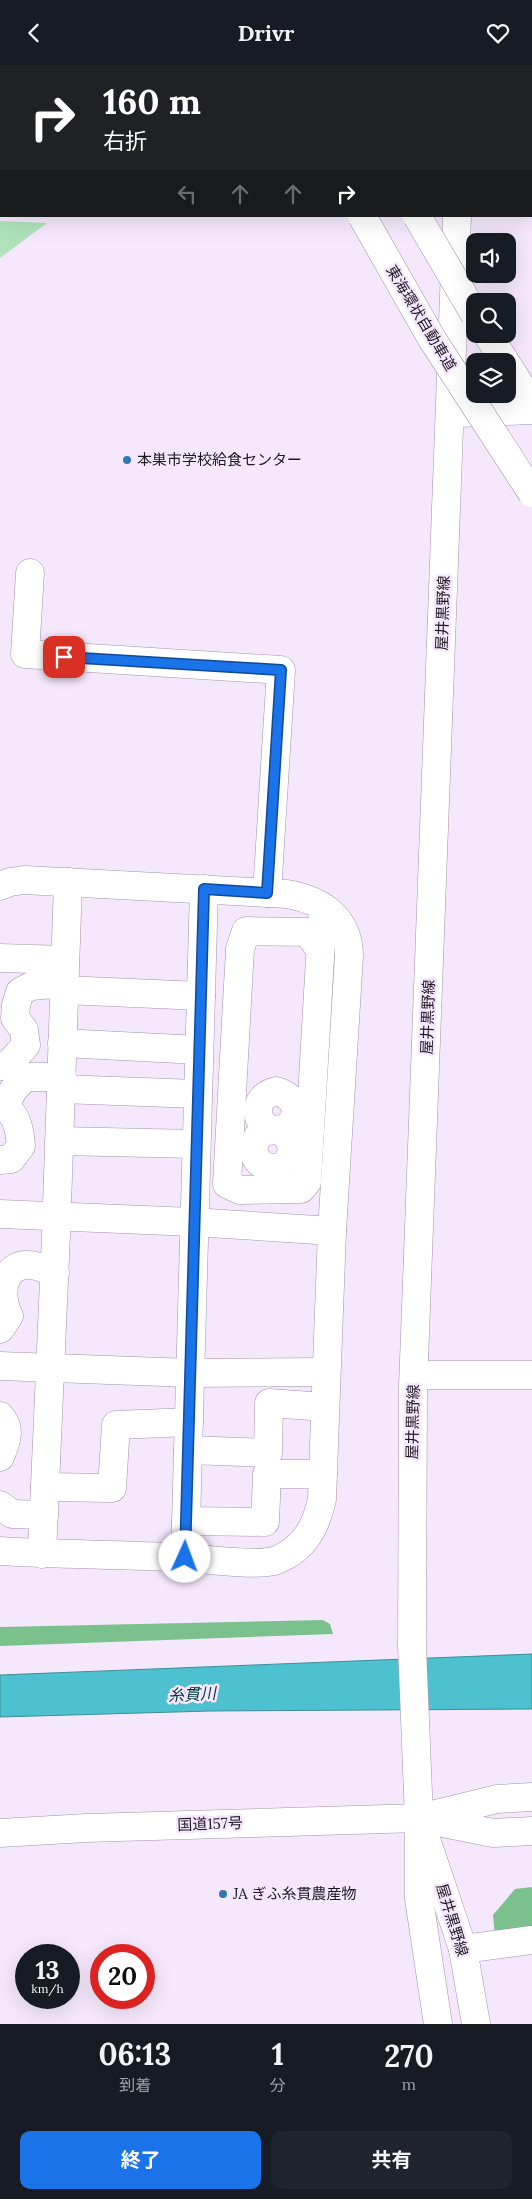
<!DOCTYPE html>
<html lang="ja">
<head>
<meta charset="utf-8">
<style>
	body { margin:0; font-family:Lora,"Noto Sans JP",serif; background:#20242c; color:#f1f3f6; height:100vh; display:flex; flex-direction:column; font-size:19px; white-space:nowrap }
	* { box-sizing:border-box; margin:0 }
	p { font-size:16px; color:#9ea1a6 }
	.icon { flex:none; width:28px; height:28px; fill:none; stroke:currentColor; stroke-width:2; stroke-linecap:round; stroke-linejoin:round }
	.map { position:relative; height:1959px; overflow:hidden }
	.panel { display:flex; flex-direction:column; background:#171b24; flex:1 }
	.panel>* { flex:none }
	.hud { position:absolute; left:0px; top:0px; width:532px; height:152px; box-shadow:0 5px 20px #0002; background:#202124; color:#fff; overflow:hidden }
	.buttons { position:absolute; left:466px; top:168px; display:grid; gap:10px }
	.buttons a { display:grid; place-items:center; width:50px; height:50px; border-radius:10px; background:#171b24; box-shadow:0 5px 20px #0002; font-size:25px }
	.speed { position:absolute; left:15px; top:1879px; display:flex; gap:10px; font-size:25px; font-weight:700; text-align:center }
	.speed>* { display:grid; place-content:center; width:65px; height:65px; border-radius:50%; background:#171b24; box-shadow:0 5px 20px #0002; line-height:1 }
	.speed small { font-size:12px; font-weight:400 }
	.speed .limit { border:8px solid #d22; background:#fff; color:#111 }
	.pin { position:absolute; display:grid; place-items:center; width:42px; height:42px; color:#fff; margin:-21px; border-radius:10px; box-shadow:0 2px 8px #0006 }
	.me { position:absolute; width:55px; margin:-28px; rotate:2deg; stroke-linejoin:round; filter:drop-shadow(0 0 4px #0008) }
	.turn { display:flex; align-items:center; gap:18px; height:105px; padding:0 20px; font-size:22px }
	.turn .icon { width:65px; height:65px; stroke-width:2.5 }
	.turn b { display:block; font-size:35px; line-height:42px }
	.lanes { display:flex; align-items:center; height:48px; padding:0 20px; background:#0003; justify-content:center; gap:25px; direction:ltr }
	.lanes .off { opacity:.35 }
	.eta { display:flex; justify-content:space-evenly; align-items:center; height:85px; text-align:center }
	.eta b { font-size:30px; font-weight:700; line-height:35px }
	.primary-button { display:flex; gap:10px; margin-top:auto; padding:10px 20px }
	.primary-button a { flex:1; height:58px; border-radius:10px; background:#1a73e8; color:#fff; font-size:20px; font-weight:700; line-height:58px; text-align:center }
	.primary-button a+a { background:#20242c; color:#f1f3f6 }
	header { display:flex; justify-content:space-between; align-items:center; height:65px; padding:0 20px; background:#171b24; font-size:22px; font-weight:700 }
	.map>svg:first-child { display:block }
	.green { fill:#afe2bb }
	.forest { fill:#7ac18d }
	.water { fill:#4dc1cf; stroke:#3f8f9b }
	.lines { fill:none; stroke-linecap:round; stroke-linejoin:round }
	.minor-casing { stroke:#a293aa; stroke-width:29 }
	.major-casing { stroke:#a293aa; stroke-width:29 }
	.highway-casing { stroke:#a293aa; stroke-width:29 }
	.minor { stroke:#fff; stroke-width:28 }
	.major { stroke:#fff; stroke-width:28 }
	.highway { stroke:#fff; stroke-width:28 }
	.highway-bridge-casing { stroke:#a293aa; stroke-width:29; stroke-linecap:butt }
	.highway-bridge { stroke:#fff; stroke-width:28 }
	.route-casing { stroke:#114b97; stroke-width:12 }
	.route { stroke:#1a73e8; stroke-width:9 }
	.poi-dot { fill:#3179ad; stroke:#f5e8fc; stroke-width:2 }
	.labels { text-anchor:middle; stroke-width:5; stroke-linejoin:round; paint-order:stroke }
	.street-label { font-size:15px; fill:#1f1922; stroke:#f5e8fc }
	.poi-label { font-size:15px; fill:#1f1922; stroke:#f5e8fc; text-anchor:start }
	.water-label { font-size:16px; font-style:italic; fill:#00383d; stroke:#f5e8fc }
</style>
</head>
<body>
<header><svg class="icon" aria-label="back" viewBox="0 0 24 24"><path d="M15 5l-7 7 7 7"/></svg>Drivr<svg class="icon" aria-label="heart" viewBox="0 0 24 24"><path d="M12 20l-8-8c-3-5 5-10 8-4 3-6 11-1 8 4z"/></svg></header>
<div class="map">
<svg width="532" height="1959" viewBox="0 0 532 1959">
	<rect width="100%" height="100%" fill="#f5e8fc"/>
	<!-- green -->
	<path class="green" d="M0 156 47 158 0 193Z"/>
	<!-- forest -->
	<g class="forest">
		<path d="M323 1555 330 1559 333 1569 0 1581V1562Z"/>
		<path d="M532 1822V1866L495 1871 493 1850 515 1824Z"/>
	</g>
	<!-- water -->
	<path class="water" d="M532 1589V1644L211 1646 0 1652V1610Z"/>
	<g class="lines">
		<defs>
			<g id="minor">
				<path d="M247 1V0"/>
				<path d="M0 57H1"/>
				<path d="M459 348 532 345"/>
				<path d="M30 508 25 589 281 605 267 828"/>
				<path d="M0 821 10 817 24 815 287 829C321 835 349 853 349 891L332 1166 322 1434C316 1462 305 1483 277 1495 259 1502 208 1494 186 1493 124 1489 62 1490 0 1486"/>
				<path d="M320 884 307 867 246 866 240 884 227 1119 240 1125 301 1124 307 1117 323 842"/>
				<path d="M0 893 65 895"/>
				<path d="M64 925 201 931"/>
				<path d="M62 978 199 985"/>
				<path d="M0 1001H7L26 980 24 965 15 953 16 940 20 927 31 921 65 918"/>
				<path d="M61 1024 197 1029"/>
				<path d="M271 1065C251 1054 255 1031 276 1026 292 1030 304 1046 289 1060 278 1070 260 1059 255 1078 253 1083 253 1088 256 1093 259 1098 265 1102 271 1103 295 1105 299 1073 277 1065"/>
				<path d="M59 1076 196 1079"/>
				<path d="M0 1095 11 1094 21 1081C20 1068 18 1051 6 1043 9 1028 15 1022 26 1012H62"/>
				<path d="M0 1149 193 1157 332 1166"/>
				<path d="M0 1264 9 1251C0 1233 0 1203 25 1200 35 1199 45 1204 55 1208"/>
				<path d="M0 1301 190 1308 326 1307"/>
				<path d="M414 1310H532"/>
				<path d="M0 1351C12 1364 6 1377 0 1392"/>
				<path d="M188 1385 268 1388 269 1338 325 1342"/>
				<path d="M45 1422 112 1423 116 1360 189 1357"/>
				<path d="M0 1440 12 1449 44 1450"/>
				<path d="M186 1456 265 1457 267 1409H323"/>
				<path d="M42 1489 56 1170 68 817"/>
				<path d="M185 1492 204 824"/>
				<path d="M463 1884 532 1875"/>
			</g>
			<g id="major">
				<path d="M462 1V0"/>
				<path d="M426 1774 463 1884 476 1959"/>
				<path d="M438 1959 419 1834V1753L412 1581 413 1322 457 151"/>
			</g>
			<g id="highway">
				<path d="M276 0 277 1"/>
				<path d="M330 0 331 1"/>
				<path d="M487 269 505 296"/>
				<path d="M508 301 532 339"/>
				<path d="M428 1755 493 1768 532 1766"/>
				<path d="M0 1768 86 1763 419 1753 497 1734 532 1732"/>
			</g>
		</defs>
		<!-- minor casing -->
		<use href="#minor" class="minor-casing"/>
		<!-- major casing -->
		<use href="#major" class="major-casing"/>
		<!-- highway casing -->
		<use href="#highway" class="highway-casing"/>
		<!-- minor -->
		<use href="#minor" class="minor"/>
		<!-- major -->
		<use href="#major" class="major"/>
		<!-- highway -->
		<use href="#highway" class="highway"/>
		<defs>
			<g id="highway-bridge">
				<path d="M362 151 432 274 532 428"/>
				<path d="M417 151 475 250"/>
			</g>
		</defs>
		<!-- highway-bridge casing -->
		<use href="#highway-bridge" class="highway-bridge-casing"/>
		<!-- highway-bridge -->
		<use href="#highway-bridge" class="highway-bridge"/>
	</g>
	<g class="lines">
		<defs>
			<path id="route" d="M64 592 281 605 267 828 204 824 185 1492"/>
		</defs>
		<!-- route casing -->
		<use href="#route" class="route-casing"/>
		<!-- route -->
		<use href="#route" class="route"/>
	</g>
	<!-- markers -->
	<g class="poi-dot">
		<circle cx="127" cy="395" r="5"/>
		<circle cx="223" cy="1829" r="5"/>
	</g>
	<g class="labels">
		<!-- street labels -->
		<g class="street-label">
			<text transform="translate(421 253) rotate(59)" y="5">東海環状自動車道</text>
			<text transform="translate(443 548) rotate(-88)" y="5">屋井黒野線</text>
			<text transform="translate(428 952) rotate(-88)" y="5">屋井黒野線</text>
			<text transform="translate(413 1357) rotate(-89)" y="5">屋井黒野線</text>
			<text transform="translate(210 1759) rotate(-2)" y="5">国道157号</text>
			<text transform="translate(452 1855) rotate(73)" y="5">屋井黒野線</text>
		</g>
		<!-- poi labels -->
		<g class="poi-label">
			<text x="137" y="400">本巣市学校給食センター</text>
			<text x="233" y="1834">JA ぎふ糸貫農産物</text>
		</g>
		<!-- water labels -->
		<g class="water-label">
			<text transform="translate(192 1629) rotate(-3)" y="6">糸貫川</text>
		</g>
	</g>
</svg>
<div class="buttons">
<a><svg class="icon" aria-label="sound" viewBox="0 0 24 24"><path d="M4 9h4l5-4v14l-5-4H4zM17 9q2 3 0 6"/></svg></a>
<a><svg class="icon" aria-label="search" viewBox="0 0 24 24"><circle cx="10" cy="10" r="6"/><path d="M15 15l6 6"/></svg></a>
<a><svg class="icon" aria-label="layers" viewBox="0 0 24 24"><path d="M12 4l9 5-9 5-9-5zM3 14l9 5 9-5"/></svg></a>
</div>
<div class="speed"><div>13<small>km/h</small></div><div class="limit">20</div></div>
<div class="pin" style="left:64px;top:592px;background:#d93025"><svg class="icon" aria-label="arrive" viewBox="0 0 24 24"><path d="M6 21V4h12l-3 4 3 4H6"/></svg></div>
<svg class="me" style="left:185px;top:1492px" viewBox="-20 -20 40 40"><circle r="19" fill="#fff"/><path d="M0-13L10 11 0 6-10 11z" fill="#1a73e8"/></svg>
<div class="hud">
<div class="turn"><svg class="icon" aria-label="right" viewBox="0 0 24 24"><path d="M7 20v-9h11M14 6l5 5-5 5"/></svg><div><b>160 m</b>右折</div></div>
<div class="lanes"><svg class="icon off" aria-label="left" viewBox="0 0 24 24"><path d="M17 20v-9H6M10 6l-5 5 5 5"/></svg><svg class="icon off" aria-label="ahead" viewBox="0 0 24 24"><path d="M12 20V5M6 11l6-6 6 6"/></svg><svg class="icon off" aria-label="ahead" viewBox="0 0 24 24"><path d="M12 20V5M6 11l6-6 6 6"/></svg><svg class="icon" aria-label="right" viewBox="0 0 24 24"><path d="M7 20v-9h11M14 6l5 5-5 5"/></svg></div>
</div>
</div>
<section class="panel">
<div class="eta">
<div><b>06:13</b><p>到着</p></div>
<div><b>1</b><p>分</p></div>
<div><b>270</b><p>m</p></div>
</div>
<div class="primary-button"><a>終了</a><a>共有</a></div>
</section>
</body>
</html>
